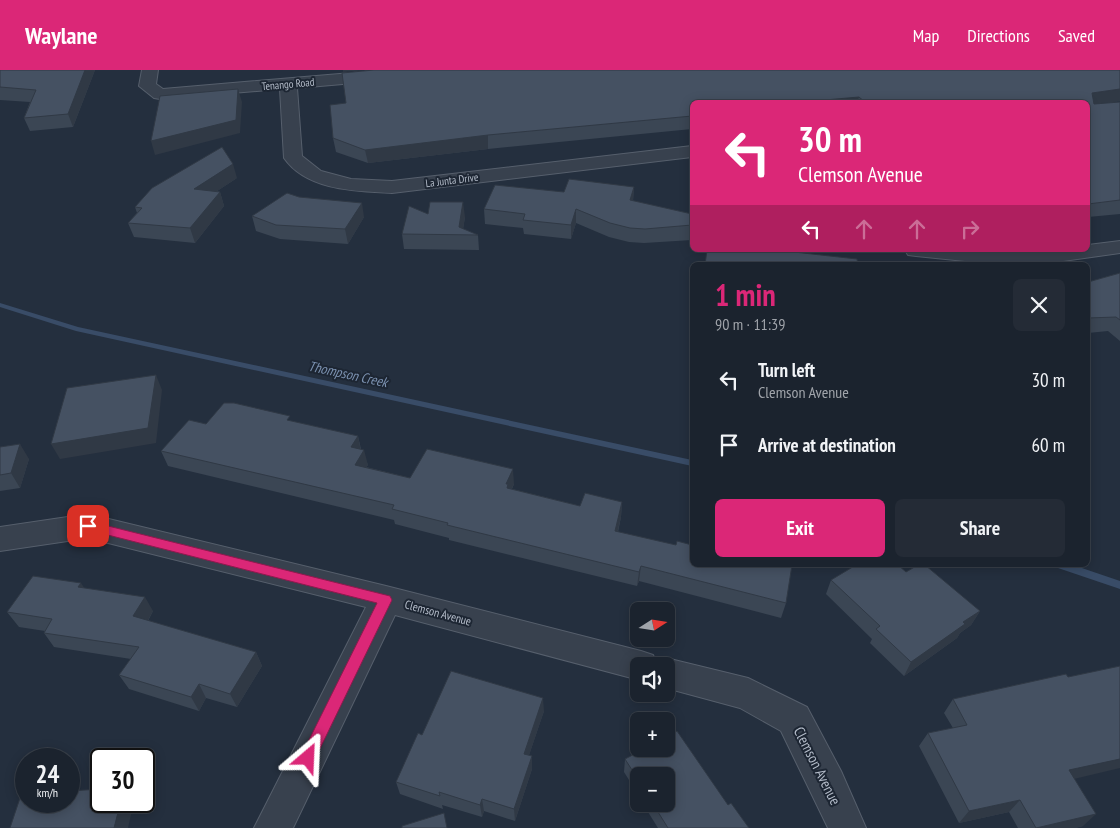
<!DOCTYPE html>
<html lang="en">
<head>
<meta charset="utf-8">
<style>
	body { margin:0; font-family:"PT Sans Narrow",sans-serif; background:#242b36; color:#f1f3f6; height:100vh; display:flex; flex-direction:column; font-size:19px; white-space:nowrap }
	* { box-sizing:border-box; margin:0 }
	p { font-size:16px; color:#a0a4aa }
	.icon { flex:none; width:28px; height:28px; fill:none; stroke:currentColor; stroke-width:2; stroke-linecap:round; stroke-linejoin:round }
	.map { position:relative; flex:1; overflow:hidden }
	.drawer { position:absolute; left:690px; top:192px; width:400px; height:305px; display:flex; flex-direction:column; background:#1b232e; border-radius:8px; box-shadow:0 2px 12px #0003,0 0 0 1px #39404a }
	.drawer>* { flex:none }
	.hud { position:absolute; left:690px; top:30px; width:400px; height:152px; border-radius:8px; box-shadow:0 2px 12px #0003,0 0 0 1px #39404a; background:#db2777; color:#fff; overflow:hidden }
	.needle { width:32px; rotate:78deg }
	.tools { position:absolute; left:630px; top:532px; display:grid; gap:10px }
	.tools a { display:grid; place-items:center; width:45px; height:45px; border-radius:8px; background:#1b232e; box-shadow:0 2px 12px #0003,0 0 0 1px #39404a; font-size:25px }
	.speed { position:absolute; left:15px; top:678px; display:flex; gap:10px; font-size:25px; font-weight:700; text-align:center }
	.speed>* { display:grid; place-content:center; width:65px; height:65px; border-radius:50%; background:#1b232e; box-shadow:0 2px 12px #0003,0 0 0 1px #39404a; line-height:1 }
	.speed small { font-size:12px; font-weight:400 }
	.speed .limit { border:2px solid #111; border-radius:8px; background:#fff; color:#111 }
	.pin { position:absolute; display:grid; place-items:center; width:42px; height:42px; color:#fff; margin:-21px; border-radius:10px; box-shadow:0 2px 8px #0006 }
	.me { position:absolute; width:55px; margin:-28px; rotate:26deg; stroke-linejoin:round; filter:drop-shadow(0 0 4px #0008) }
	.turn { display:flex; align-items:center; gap:18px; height:105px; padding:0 25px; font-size:22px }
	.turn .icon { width:65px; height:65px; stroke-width:2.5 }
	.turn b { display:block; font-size:35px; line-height:42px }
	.lanes { display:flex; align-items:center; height:48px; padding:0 25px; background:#0003; justify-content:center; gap:25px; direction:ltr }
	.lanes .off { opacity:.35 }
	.round { display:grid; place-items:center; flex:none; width:52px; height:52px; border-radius:8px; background:#242b36 }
	.summary { display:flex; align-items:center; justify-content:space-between; height:85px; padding:0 25px }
	h1 { font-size:30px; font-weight:700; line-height:38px; color:#db2777 }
	.action { display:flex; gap:10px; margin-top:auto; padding:10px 25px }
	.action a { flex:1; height:58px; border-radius:8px; background:#db2777; color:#fff; font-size:20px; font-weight:700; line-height:58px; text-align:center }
	.action a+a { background:#242b36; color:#f1f3f6 }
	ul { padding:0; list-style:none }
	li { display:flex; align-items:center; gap:15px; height:65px; padding:0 25px }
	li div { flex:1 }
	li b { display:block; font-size:19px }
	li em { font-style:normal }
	header { display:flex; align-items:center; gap:30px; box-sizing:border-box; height:70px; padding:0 25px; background:#db2777; color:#fff }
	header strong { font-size:24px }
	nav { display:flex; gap:28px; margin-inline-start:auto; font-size:18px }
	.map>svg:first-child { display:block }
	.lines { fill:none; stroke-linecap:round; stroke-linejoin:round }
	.stream { fill:#394c67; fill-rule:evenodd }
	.minor-casing { stroke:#565f6c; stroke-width:2 }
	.minor { fill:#38414e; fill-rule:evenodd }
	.wall { fill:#3b4654 }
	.shaded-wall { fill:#303945 }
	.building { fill:#455162; stroke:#303945 }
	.route { fill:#db2777; stroke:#8e194d }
	.labels { text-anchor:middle; stroke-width:4; stroke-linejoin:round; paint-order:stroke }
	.far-street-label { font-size:11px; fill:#b4bcc9; stroke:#1d2633 }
	.street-label { font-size:12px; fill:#b4bcc9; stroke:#1d2633 }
	.water-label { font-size:14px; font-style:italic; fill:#7c92b1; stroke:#1d2633 }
	.near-street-label { font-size:15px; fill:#b4bcc9; stroke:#1d2633 }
</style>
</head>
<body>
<header>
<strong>Waylane</strong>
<nav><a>Map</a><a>Directions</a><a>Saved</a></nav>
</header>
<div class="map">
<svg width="1120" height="758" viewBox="0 0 1120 758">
	<rect width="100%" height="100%" fill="#242f3e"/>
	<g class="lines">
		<!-- stream -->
		<g class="stream">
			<path d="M0 233 78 257 692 390V396L76 261 0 237Z"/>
			<path d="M1056 495H1073L1120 511V519L1058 498Z"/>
		</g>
		<defs>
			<g id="minor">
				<path d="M142 0H158L156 14 163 19 387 0H454L446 5 297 18 302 86 321 101 351 109 392 111 692 76V87L392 123C356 121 307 121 284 88L280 19 160 29 154 28 139 16Z"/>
				<path d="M1120 171V183L1049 193 1004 195 916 186 908 185 905 180H1088V175Z"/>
				<path d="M88 444 386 516 641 581 653 585 656 592 666 588 748 608 807 637 841 701 866 758H828L781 661 740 638 666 618V596H639V610L395 545 293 758H254L366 537 88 468 0 481V457Z"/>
			</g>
		</defs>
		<!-- minor casing -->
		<use href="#minor" class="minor-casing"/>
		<!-- minor -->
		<use href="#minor" class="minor"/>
	</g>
	<!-- wall -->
	<g class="wall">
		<path d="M0 0H95L73 57 30 61 24 48 30 32 0 30Z"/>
		<path d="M1120 0V31L1104 33 1120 32V144L1088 147V32H692V59L488 79 368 93 336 82 333 68 346 33Z"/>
		<path d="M237 108 217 121 220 122 224 136 195 173 134 167 128 153 137 143 135 137Z"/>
		<path d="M634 117 633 131 692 144V170L644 173 629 172 609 167 576 153 571 169 524 164 523 158 485 154 484 139 564 122Z"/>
		<path d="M428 144 465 147 463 159 478 165 479 180 404 179 402 164Z"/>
		<path d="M252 146 364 147 348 174 280 169 256 161Z"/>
		<path d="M1120 203V271L1108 261 1088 263V212Z"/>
		<path d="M291 351 358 366 361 379 368 395 366 397 410 408 514 414 512 419 580 436 622 432 621 447 618 462 786 533 781 548 639 511 637 516 449 470V468L395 454 394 450 168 396 161 381 206 354Z"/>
		<path d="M0 377 29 389 20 418 0 421Z"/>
		<path d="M831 510 980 541 971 555 960 563 957 568 904 606 870 573 872 569 826 524Z"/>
		<path d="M84 518 153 541 148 551 256 582 262 596 237 637 206 628 199 641 129 619 119 605 131 589 54 577 44 563 45 561 19 557 7 542Z"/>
		<path d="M953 629 1075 709 1083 756 1075 758H1018L1009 742 959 753 919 676 928 663 953 658 944 643Z"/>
		<path d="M544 641 529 685 532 686V699L515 751 484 741 482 747 442 735 443 739 400 724 396 712 422 665Z"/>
		<path d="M625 689 749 758H658L643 734H666L639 706V726L624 702Z"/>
	</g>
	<!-- shaded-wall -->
	<g class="shaded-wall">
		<path d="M85 0H95L73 57 68 44Z"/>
		<path d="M343 0H365L343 2Z"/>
		<path d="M238 19 242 32 240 63 155 85 151 71Z"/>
		<path d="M1120 19V31L1088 36 1092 23Z"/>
		<path d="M859 27 857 32H802Z"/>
		<path d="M488 65V79L368 93 365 80Z"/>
		<path d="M233 94 237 108 199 133 194 119Z"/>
		<path d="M634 117 633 131 630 130Z"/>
		<path d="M220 122 224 136 195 173 190 158Z"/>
		<path d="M463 132 465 147 462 165 459 157Z"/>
		<path d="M362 133 364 147 348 174 345 159Z"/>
		<path d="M576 139V153L571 169V155Z"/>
		<path d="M156 305 162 320 156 373 60 389 51 374Z"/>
		<path d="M358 366 361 382 351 377Z"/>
		<path d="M20 374 29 389 20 418 11 403Z"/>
		<path d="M364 380 368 395 358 410 355 395Z"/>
		<path d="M513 399 514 414 509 424 506 414Z"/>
		<path d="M622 432 621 447 614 476 615 461Z"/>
		<path d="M641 496 639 511 637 516 639 502Z"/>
		<path d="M81 513 91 528 78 517Z"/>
		<path d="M145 527 153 541 142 561 133 546Z"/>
		<path d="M980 541 971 555 960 563 957 568 904 606 911 592 963 552Z"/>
		<path d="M256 582 262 596 237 637 230 624Z"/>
		<path d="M199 614 206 628 199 641 191 627Z"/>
		<path d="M543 628 544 641 525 697 524 684Z"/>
		<path d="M532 686V699L515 751 514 739Z"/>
		<path d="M1120 689V698L1057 713 1069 700Z"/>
		<path d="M482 729 484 741 482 747 480 735Z"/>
		<path d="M1020 730 1009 742 959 753 969 741Z"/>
		<path d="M121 731H134L128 758H114Z"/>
		<path d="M1096 744 1083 756 1075 758H1036Z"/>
	</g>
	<!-- building -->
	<g class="building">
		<path d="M0 0H85L68 44 24 48 36 20 0 17Z"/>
		<path d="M374 0H1120V19L1092 23 1094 34 1120 32V130L1088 134V32H865L859 27 802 32H692V46L488 65 365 80 333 68 330 35 346 33 342 3Z"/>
		<path d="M238 19 236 50 151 71 160 26Z"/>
		<path d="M222 77 233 94 194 119 220 122 190 158 128 153 142 138 135 137 152 118Z"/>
		<path d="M569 109 634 117 630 130 692 144V155L645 159 630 158 610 153 576 139 571 155 523 150 525 144 484 139 495 115 564 122Z"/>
		<path d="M287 123 299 127 362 133 345 159 276 155 252 146Z"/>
		<path d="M430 132H463L459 157 478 165 402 164 409 136 428 144Z"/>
		<path d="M707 180H776L857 189 858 195H705Z"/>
		<path d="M1120 203V250L1116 247 1088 248V212Z"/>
		<path d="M156 305 148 358 51 374 67 318Z"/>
		<path d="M224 333H234L290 346 287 350 358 366 351 377 364 380 355 395 410 408 427 379 513 399 506 414H508L507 418 580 436 585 423 622 432 615 461 676 475 677 471 692 475V495H792L786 533 641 496 639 502 447 455 448 453 392 439 394 435 161 381 189 350 206 354Z"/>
		<path d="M20 374 11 403 0 405V377Z"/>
		<path d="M856 495H898L906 502 918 495H925L980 541 963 552 965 554 911 592 876 559 880 556 831 510Z"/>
		<path d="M33 506 81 513 78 517 145 527 133 546 256 582 230 624 199 614 191 627 119 605 139 577 44 563 52 549 7 542Z"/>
		<path d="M1120 596V689L1069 700 1096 744 1036 758 1020 730 969 741 928 663 967 655 953 629 1066 604 1068 607Z"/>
		<path d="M451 601 543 628 524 684 532 686 514 739 482 729 480 735 439 722 440 726 396 712 418 663 422 665Z"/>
		<path d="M677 661 728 735 731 733 749 758H668L653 734H666V706H639V711L625 689 644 679H666V667Z"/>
		<path d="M101 719V731H121L114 758H10L21 725H26V731H69V721Z"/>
		<path d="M444 743 447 758H402V756Z"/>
	</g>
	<!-- route -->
	<path class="route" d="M88 451 390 526 392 530 313 693 308 695 303 693 300 688 377 533 84 459 82 456Z"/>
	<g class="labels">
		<!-- far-street labels -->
		<g class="far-street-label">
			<text transform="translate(288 14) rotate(-5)" y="4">Tenango Road</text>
			<text transform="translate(452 110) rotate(-7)" y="4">La Junta Drive</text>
		</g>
		<!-- street labels -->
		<g class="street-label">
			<text transform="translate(438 543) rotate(15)" y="4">Clemson Avenue</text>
		</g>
		<!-- water labels -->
		<g class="water-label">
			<text transform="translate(348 304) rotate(12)" y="5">Thompson Creek</text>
		</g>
		<!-- near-street labels -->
		<g class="near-street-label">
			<text transform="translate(817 696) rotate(63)" y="5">Clemson Avenue</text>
		</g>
	</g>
</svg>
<div class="tools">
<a><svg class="needle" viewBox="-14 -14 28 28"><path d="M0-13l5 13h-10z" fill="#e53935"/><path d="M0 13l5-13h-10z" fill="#a0a4aa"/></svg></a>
<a><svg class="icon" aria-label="sound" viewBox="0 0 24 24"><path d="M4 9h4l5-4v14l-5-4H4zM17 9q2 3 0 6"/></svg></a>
<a>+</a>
<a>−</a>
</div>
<div class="speed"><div>24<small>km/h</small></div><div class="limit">30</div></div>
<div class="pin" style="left:88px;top:456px;background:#d93025"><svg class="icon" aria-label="arrive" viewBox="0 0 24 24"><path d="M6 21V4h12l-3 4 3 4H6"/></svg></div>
<svg class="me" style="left:308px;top:688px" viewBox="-20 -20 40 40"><path d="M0-17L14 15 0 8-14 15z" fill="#db2777" stroke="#fff" stroke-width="4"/></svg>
<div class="hud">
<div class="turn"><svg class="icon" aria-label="left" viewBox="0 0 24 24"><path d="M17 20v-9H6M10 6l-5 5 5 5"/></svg><div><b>30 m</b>Clemson Avenue</div></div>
<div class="lanes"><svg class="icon" aria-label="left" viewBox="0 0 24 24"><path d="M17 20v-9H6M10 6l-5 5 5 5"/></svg><svg class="icon off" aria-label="ahead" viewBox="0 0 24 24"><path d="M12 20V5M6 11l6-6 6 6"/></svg><svg class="icon off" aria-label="ahead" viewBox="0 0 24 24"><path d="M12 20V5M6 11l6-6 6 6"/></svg><svg class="icon off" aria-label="right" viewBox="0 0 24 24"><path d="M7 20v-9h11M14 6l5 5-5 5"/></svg></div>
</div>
<section class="drawer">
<div class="summary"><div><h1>1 min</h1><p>90 m · 11:39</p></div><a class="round"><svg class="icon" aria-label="close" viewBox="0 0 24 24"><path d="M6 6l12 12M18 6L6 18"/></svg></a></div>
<ul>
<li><svg class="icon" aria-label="left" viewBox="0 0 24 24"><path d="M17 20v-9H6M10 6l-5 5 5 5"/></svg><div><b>Turn left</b><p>Clemson Avenue</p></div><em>30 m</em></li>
<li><svg class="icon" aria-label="arrive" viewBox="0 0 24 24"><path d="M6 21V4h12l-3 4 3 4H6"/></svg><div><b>Arrive at destination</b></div><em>60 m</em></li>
</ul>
<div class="action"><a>Exit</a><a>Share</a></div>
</section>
</div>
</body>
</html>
